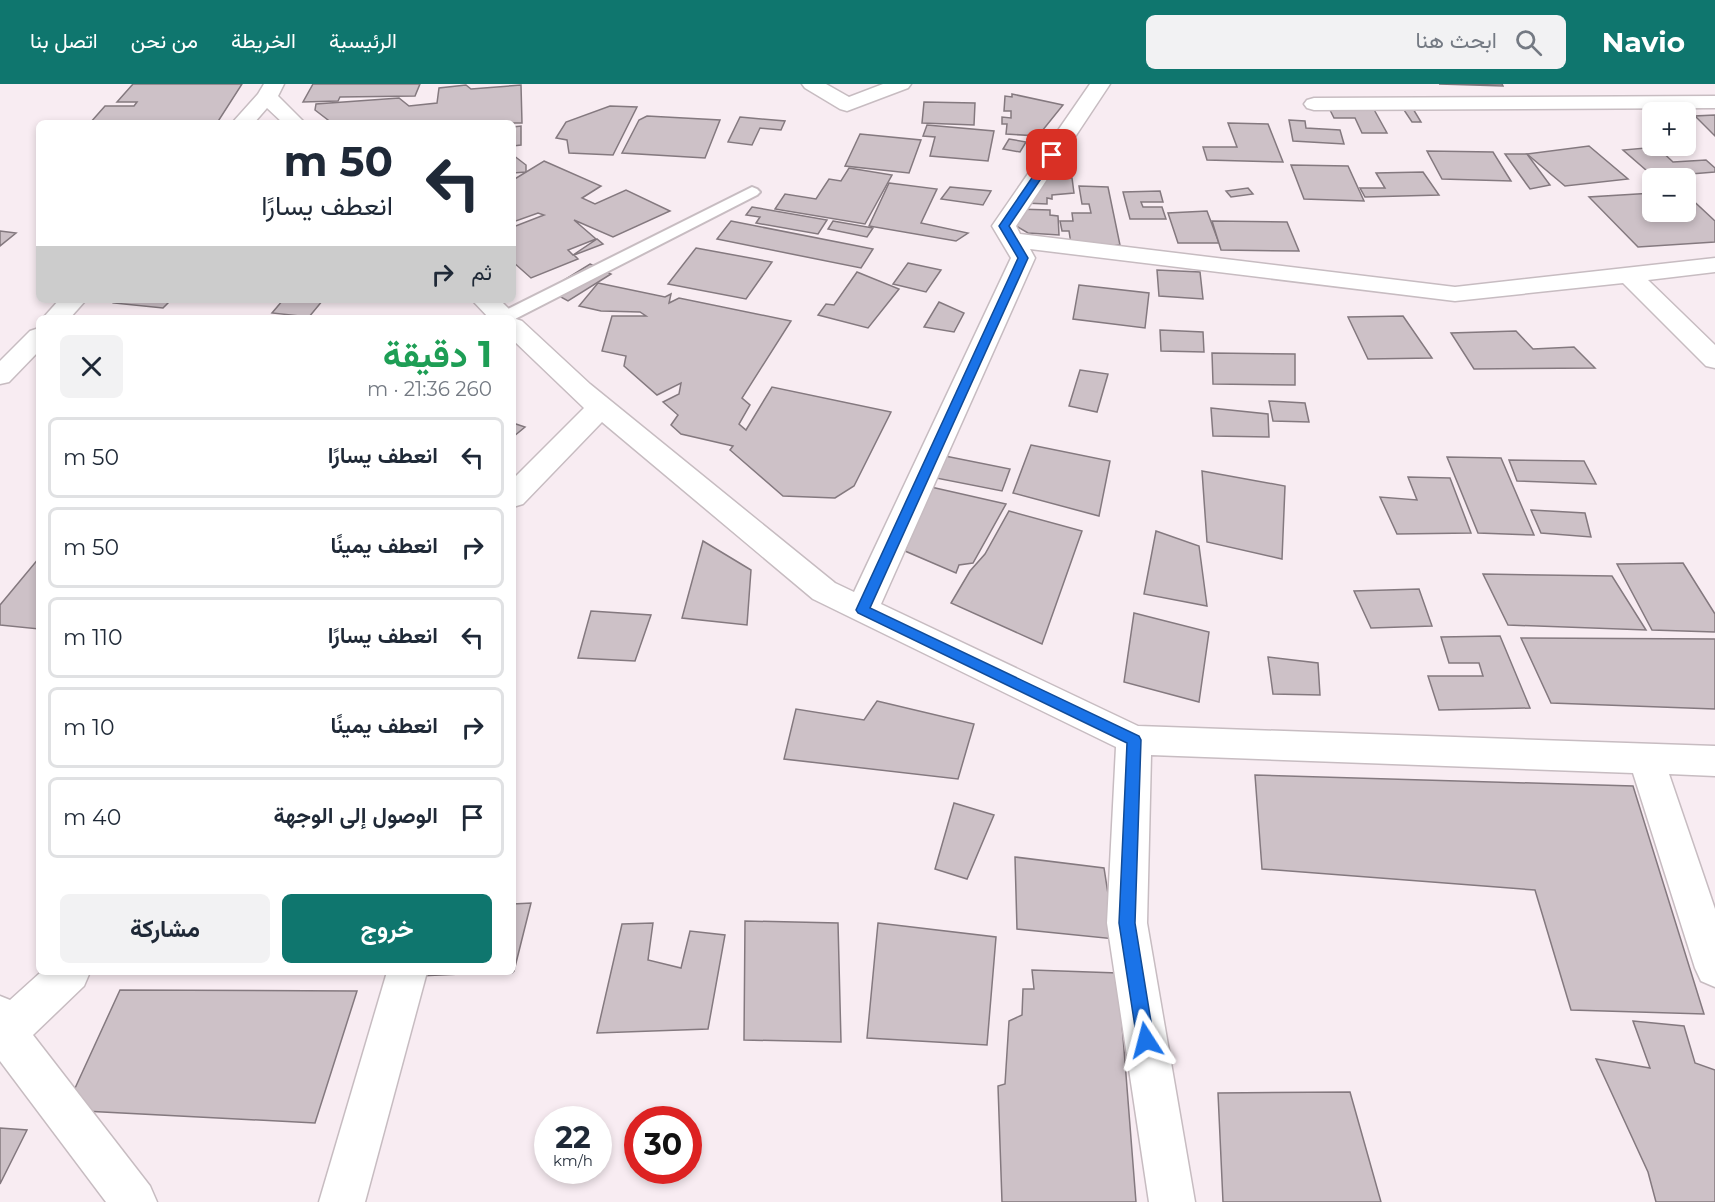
<!DOCTYPE html>
<html lang="ar">
<head>
<meta charset="utf-8">
<style>
	body { margin:0; font-family:Montserrat,Vazirmatn,sans-serif; background:#f2f2f3; color:#1f2937; direction:rtl; height:100vh; display:flex; flex-direction:column; font-size:22px; white-space:nowrap }
	* { box-sizing:border-box; margin:0 }
	p { font-size:20px; color:#747a83 }
	.icon { flex:none; width:33px; height:33px; fill:none; stroke:currentColor; stroke-width:2; stroke-linecap:round; stroke-linejoin:round }
	.map { position:relative; flex:1; overflow:hidden; direction:ltr }
	.panel { position:absolute; left:36px; top:231px; width:480px; height:660px; display:flex; flex-direction:column; background:#fff; border-radius:9px; box-shadow:0 3px 9px #0003; direction:rtl }
	.panel>* { flex:none }
	.banner { position:absolute; left:36px; top:36px; width:480px; height:183px; border-radius:9px; box-shadow:0 3px 9px #0003; direction:rtl; background:#fff; color:#1f2937; overflow:hidden }
	.buttons { position:absolute; left:1642px; top:18px; display:grid; gap:12px }
	.buttons a { display:grid; place-items:center; width:54px; height:54px; border-radius:9px; background:#fff; box-shadow:0 3px 9px #0003; font-size:30px }
	.speed { position:absolute; left:534px; top:1022px; display:flex; gap:12px; font-size:30px; font-weight:700; text-align:center }
	.speed>* { display:grid; place-content:center; width:78px; height:78px; border-radius:50%; background:#fff; box-shadow:0 3px 9px #0003; line-height:1 }
	.speed small { font-size:15px; font-weight:400 }
	.speed .limit { border:9px solid #d22; background:#fff; color:#111 }
	.pin { position:absolute; display:grid; place-items:center; width:51px; height:51px; color:#fff; margin:-26px; border-radius:12px; box-shadow:0 3px 9px #0006 }
	.me { position:absolute; width:66px; margin:-33px; rotate:351deg; stroke-linejoin:round; filter:drop-shadow(0 0 4px #0008) }
	.turn { display:flex; align-items:center; gap:21px; height:126px; padding:0 24px; font-size:27px }
	.turn .icon { width:78px; height:78px; stroke-width:2.5 }
	.turn b { display:block; font-size:42px; line-height:51px }
	.then { display:flex; align-items:center; height:57px; padding:0 24px; background:#0003; gap:12px; font-size:22px }
	.round { display:grid; place-items:center; flex:none; width:63px; height:63px; border-radius:9px; background:#f2f2f3 }
	.headline { display:flex; align-items:center; justify-content:space-between; height:102px; padding:0 24px }
	h1 { font-size:36px; font-weight:700; line-height:45px; color:#1e9e55 }
	.cta { display:flex; gap:12px; margin-top:auto; padding:12px 24px }
	.cta a { flex:1; height:69px; border-radius:9px; background:#0f766e; color:#fff; font-size:24px; font-weight:700; line-height:69px; text-align:center }
	.cta a+a { background:#f2f2f3; color:#1f2937 }
	ul { padding:0; list-style:none }
	li { display:flex; align-items:center; gap:18px; height:81px; margin:0 12px 9px; padding:0 12px; border:3px solid #e0e1e3; border-radius:9px }
	li div { flex:1 }
	li b { display:block; font-size:22px }
	li em { font-style:normal }
	header { display:flex; align-items:center; gap:36px; box-sizing:border-box; height:84px; padding:0 30px; background:#0f766e; color:#fff }
	header strong { font-size:28px }
	nav { display:flex; gap:33px; margin-inline-start:auto; font-size:21px }
	.search { width:420px; height:54px; background:#f2f2f3; display:flex; align-items:center; gap:15px; box-sizing:border-box; padding:0 21px; border-radius:9px; color:#747a83; font-size:22px }
	.map>svg:first-child { display:block }
	.building { fill:#cdc1c7; stroke:#84797f; stroke-width:1.5 }
	.lines { fill:none; stroke-linecap:round; stroke-linejoin:round }
	.lane-casing { stroke:#c7bcc1; stroke-width:4 }
	.street-casing { stroke:#c7bcc1; stroke-width:3 }
	.lane { fill:#fff; fill-rule:evenodd }
	.street { fill:#fff; fill-rule:evenodd }
	.route { fill:#1a73e8; stroke:#114b97; stroke-width:1.5 }
</style>
</head>
<body>
<header>
<strong>Navio</strong>
<div class="search"><svg class="icon" aria-label="search" viewBox="0 0 24 24"><circle cx="10" cy="10" r="6"/><path d="M15 15l6 6"/></svg>ابحث هنا</div>
<nav><a>الرئيسية</a><a>الخريطة</a><a>من نحن</a><a>اتصل بنا</a></nav>
</header>
<div class="map">
<svg width="1715" height="1118" viewBox="0 0 1715 1118">
	<rect width="100%" height="100%" fill="#f8ecf2"/>
	<!-- building -->
	<g class="building">
		<path d="M133 0H242L217 39H90L105 22H134L137 18H117Z"/>
		<path d="M313 0H420L415 12 340 13 338 17 303 18Z"/>
		<path d="M1502 0 1503 2 1439 0Z"/>
		<path d="M466 1 471 5 521 1 522 39H332L315 26 316 20 399 14 409 22 437 19 439 4Z"/>
		<path d="M1012 10 1063 21 1038 52 1006 50 1007 40H1002V33L1011 34V27H1004L1005 12 1012 13Z"/>
		<path d="M924 18 975 19 974 41 922 39Z"/>
		<path d="M610 22 637 23 613 71 569 69 567 56 556 54 566 38Z"/>
		<path d="M1328 22H1372L1387 49H1362L1355 34H1334Z"/>
		<path d="M1402 23H1412L1421 38H1412Z"/>
		<path d="M1715 31V52L1695 32Z"/>
		<path d="M647 32 720 36 705 74 622 69 639 36Z"/>
		<path d="M740 33 785 37 781 46 760 44 752 61 728 58Z"/>
		<path d="M1289 36 1305 37 1306 44 1340 46 1344 60 1293 57Z"/>
		<path d="M1228 39 1268 40 1283 78 1207 76 1203 63H1237Z"/>
		<path d="M927 41 994 47 988 77 930 72 935 53 923 52Z"/>
		<path d="M521 42V61L513 62V43Z"/>
		<path d="M860 50 921 56 909 89 845 82Z"/>
		<path d="M1009 55 1026 58 1020 68 1003 65Z"/>
		<path d="M1589 62 1628 95 1565 102 1527 70Z"/>
		<path d="M1657 63 1673 78 1706 76 1715 84V88L1654 93 1623 66Z"/>
		<path d="M1427 67 1493 68 1511 97 1442 95Z"/>
		<path d="M1505 70H1527L1550 101 1530 105Z"/>
		<path d="M513 71 526 81V88L513 89Z"/>
		<path d="M544 77 601 102 582 114 595 120 626 106 670 127 613 153 574 136 596 155 568 166 573 171 597 155 603 160 574 171 578 175 531 194 513 178V143L544 131 538 129 513 138V96Z"/>
		<path d="M1291 81 1348 82 1364 117 1304 115Z"/>
		<path d="M849 84 892 91 865 140 775 125 785 110 816 115 829 95 841 97Z"/>
		<path d="M1423 88 1439 111 1365 113 1360 104H1385L1376 89Z"/>
		<path d="M1041 93 1072 94 1074 109 1052 111V115L1047 114V120L1025 119Z"/>
		<path d="M889 99 937 105 921 139 968 149 956 157 869 142Z"/>
		<path d="M1079 102 1108 103 1120 161 1071 160 1069 147H1062L1060 137H1073L1072 129H1091L1089 120H1082Z"/>
		<path d="M950 103 991 107 983 121 941 115Z"/>
		<path d="M1248 104 1253 110 1231 113 1226 107Z"/>
		<path d="M1160 107 1163 118H1141L1143 123H1162L1166 135H1130L1123 108Z"/>
		<path d="M1653 109V128H1686V110L1715 137V158L1638 163 1589 113Z"/>
		<path d="M752 123 827 136 818 150 756 139 760 133 746 131Z"/>
		<path d="M1016 125 1050 126V131L1058 132 1059 151 1028 149 1016 142Z"/>
		<path d="M1207 127 1219 159H1178L1168 129Z"/>
		<path d="M731 137 873 165 861 184 717 155Z"/>
		<path d="M833 137 873 144 867 153 828 145Z"/>
		<path d="M1212 137 1287 138 1299 167 1221 166Z"/>
		<path d="M0 147 16 149 0 162Z"/>
		<path d="M696 164 772 178 746 215 668 200Z"/>
		<path d="M908 179 941 186 926 208 893 200Z"/>
		<path d="M590 180 611 190 568 217 548 206Z"/>
		<path d="M1157 186 1200 188 1203 215 1159 212Z"/>
		<path d="M857 188 899 205 868 244 818 231 826 220 834 221Z"/>
		<path d="M598 199 665 213 671 210 669 219 679 214 791 237 742 314 750 321 739 340 746 346 772 303 891 328 854 402 835 414 783 412 730 366 733 362 681 350 671 341 678 331 663 318 679 310 681 299 657 311 624 282 626 272 602 267 612 232H646L640 228 601 227 579 222Z"/>
		<path d="M1079 201 1149 209 1145 244 1073 235Z"/>
		<path d="M118 216H171L163 224 114 219Z"/>
		<path d="M283 216H323L309 233 272 229Z"/>
		<path d="M939 218 964 229 954 248 924 243Z"/>
		<path d="M1403 232 1432 274 1368 275 1348 233Z"/>
		<path d="M1160 246 1203 248 1204 268 1161 267Z"/>
		<path d="M1516 247 1533 265 1574 263 1595 284 1474 285 1451 249Z"/>
		<path d="M1212 269 1295 270V301L1213 300Z"/>
		<path d="M1080 286 1108 290 1097 328 1069 322Z"/>
		<path d="M1269 317 1305 319 1309 338 1273 337Z"/>
		<path d="M1211 324 1268 330 1269 353 1213 352Z"/>
		<path d="M513 339 525 343 513 353Z"/>
		<path d="M1031 361 1110 377 1099 432 1013 409Z"/>
		<path d="M945 372 1010 385 1002 407 936 394Z"/>
		<path d="M1447 373 1501 374 1534 451 1478 449Z"/>
		<path d="M1509 376 1584 377 1596 400 1517 397Z"/>
		<path d="M1202 387 1285 402 1282 475 1207 458Z"/>
		<path d="M1408 393 1450 394 1471 449 1397 450 1380 413 1417 416Z"/>
		<path d="M931 403 1006 420 973 479 959 481 956 489 905 467Z"/>
		<path d="M1531 426 1585 429 1591 453 1541 449Z"/>
		<path d="M1009 427 1082 447 1042 560 951 519 970 487 985 470Z"/>
		<path d="M1156 447 1199 462 1207 522 1144 510Z"/>
		<path d="M703 457 751 486 747 541 682 534Z"/>
		<path d="M39 474V545L0 541V521Z"/>
		<path d="M1683 479 1715 530V548L1652 546 1617 480Z"/>
		<path d="M1483 490 1612 492 1646 546 1508 541Z"/>
		<path d="M1419 505 1432 542 1371 544 1354 507Z"/>
		<path d="M591 527 651 531 635 577 578 574Z"/>
		<path d="M1134 529 1209 548 1199 618 1124 598Z"/>
		<path d="M1500 552 1530 624 1439 626 1428 592H1483L1479 579H1449L1441 553Z"/>
		<path d="M1521 554 1715 555V625L1551 619Z"/>
		<path d="M1268 573 1318 579 1320 611 1273 610Z"/>
		<path d="M877 617 974 640 958 695 784 675 796 625 864 636Z"/>
		<path d="M1255 691 1633 702 1704 930 1571 926 1535 806 1262 785Z"/>
		<path d="M954 719 994 731 967 795 935 785Z"/>
		<path d="M1015 773 1104 784 1115 855 1017 845Z"/>
		<path d="M531 819 514 887 513 888V820Z"/>
		<path d="M745 837 838 839 841 958 744 956Z"/>
		<path d="M653 839 648 876 681 884 690 847 725 851 708 945 597 949 622 840Z"/>
		<path d="M878 839 996 853 987 961 867 954Z"/>
		<path d="M1032 886 1118 889 1136 1118H1002L998 1002 1005 1000 1009 937 1022 931 1023 905H1034Z"/>
		<path d="M422 888H504L420 892Z"/>
		<path d="M120 906 357 907 315 1039 65 1026Z"/>
		<path d="M1633 937 1684 942 1695 979 1715 986V1118H1656L1648 1088 1596 975 1650 984Z"/>
		<path d="M1350 1008 1381 1118H1223L1218 1009Z"/>
		<path d="M0 1044 27 1046 0 1100Z"/>
	</g>
	<g class="lines">
		<defs>
			<path id="lane" d="M752 103 757 105 760 108 757 111 513 236V234H495L498 230Z"/>
			<g id="street">
				<path d="M264 0H284L278 12 305 39H283L267 24 254 39H232L258 10Z"/>
				<path d="M802 0H826L849 13 883 0H911L908 4 847 27 840 25 805 4Z"/>
				<path d="M1090 0H1110L1016 142 1020 150 1455 203 1715 174V188L1648 196 1715 261V284L1706 282 1623 199 1455 217 1030 165 1035 174 881 520 1138 642 1715 662V692L1669 690 1715 825V903L1701 897 1695 884 1633 689 1151 671 1147 839 1195 1118H1149L1107 839 1116 663 813 515 602 338 523 420 513 423V395L584 324 513 256V234H489L472 216H500L513 229 516 235 522 237 590 300 835 499 854 508 1011 174 992 142Z"/>
				<path d="M1715 12V24L1314 26 1307 24 1304 20 1307 16 1314 14Z"/>
				<path d="M59 216H86L70 234H43Z"/>
				<path d="M39 244V267L9 298 0 300V277L30 247Z"/>
				<path d="M41 888H90L84 902 33 951 150 1102 157 1118H106L0 977V912L10 916Z"/>
				<path d="M387 888H427L365 1118H319Z"/>
			</g>
		</defs>
		<!-- lane casing -->
		<use href="#lane" class="lane-casing"/>
		<!-- street casing -->
		<use href="#street" class="street-casing"/>
		<!-- lane -->
		<use href="#lane" class="lane"/>
		<!-- street -->
		<use href="#street" class="street"/>
	</g>
	<!-- route -->
	<path class="route" d="M1052 68 1057 71 1009 142 1028 174 870 524 1139 652 1141 656 1135 839 1154 956 1152 962 1146 964 1140 962 1137 956 1119 839 1127 659 858 529 856 526 1018 174 999 142 1049 69Z"/>
</svg>
<div class="buttons">
<a>+</a>
<a>−</a>
</div>
<div class="speed"><div>22<small>km/h</small></div><div class="limit">30</div></div>
<div class="pin" style="left:1052px;top:71px;background:#d93025"><svg class="icon" aria-label="arrive" viewBox="0 0 24 24"><path d="M6 21V4h12l-3 4 3 4H6"/></svg></div>
<svg class="me" style="left:1146px;top:956px" viewBox="-20 -20 40 40"><path d="M0-17L14 15 0 8-14 15z" fill="#1a73e8" stroke="#fff" stroke-width="4"/></svg>
<div class="banner">
<div class="turn"><svg class="icon" aria-label="left" viewBox="0 0 24 24"><path d="M17 20v-9H6M10 6l-5 5 5 5"/></svg><div><b>50 m</b>انعطف يسارًا</div></div>
<div class="then">ثم<svg class="icon" aria-label="right" viewBox="0 0 24 24"><path d="M7 20v-9h11M14 6l5 5-5 5"/></svg></div>
</div>
<section class="panel">
<div class="headline"><div><h1>1 دقيقة</h1><p>260 m · 21:36</p></div><a class="round"><svg class="icon" aria-label="close" viewBox="0 0 24 24"><path d="M6 6l12 12M18 6L6 18"/></svg></a></div>
<ul>
<li><svg class="icon" aria-label="left" viewBox="0 0 24 24"><path d="M17 20v-9H6M10 6l-5 5 5 5"/></svg><div><b>انعطف يسارًا</b></div><em>50 m</em></li>
<li><svg class="icon" aria-label="right" viewBox="0 0 24 24"><path d="M7 20v-9h11M14 6l5 5-5 5"/></svg><div><b>انعطف يمينًا</b></div><em>50 m</em></li>
<li><svg class="icon" aria-label="left" viewBox="0 0 24 24"><path d="M17 20v-9H6M10 6l-5 5 5 5"/></svg><div><b>انعطف يسارًا</b></div><em>110 m</em></li>
<li><svg class="icon" aria-label="right" viewBox="0 0 24 24"><path d="M7 20v-9h11M14 6l5 5-5 5"/></svg><div><b>انعطف يمينًا</b></div><em>10 m</em></li>
<li><svg class="icon" aria-label="arrive" viewBox="0 0 24 24"><path d="M6 21V4h12l-3 4 3 4H6"/></svg><div><b>الوصول إلى الوجهة</b></div><em>40 m</em></li>
</ul>
<div class="cta"><a>خروج</a><a>مشاركة</a></div>
</section>
</div>
</body>
</html>
